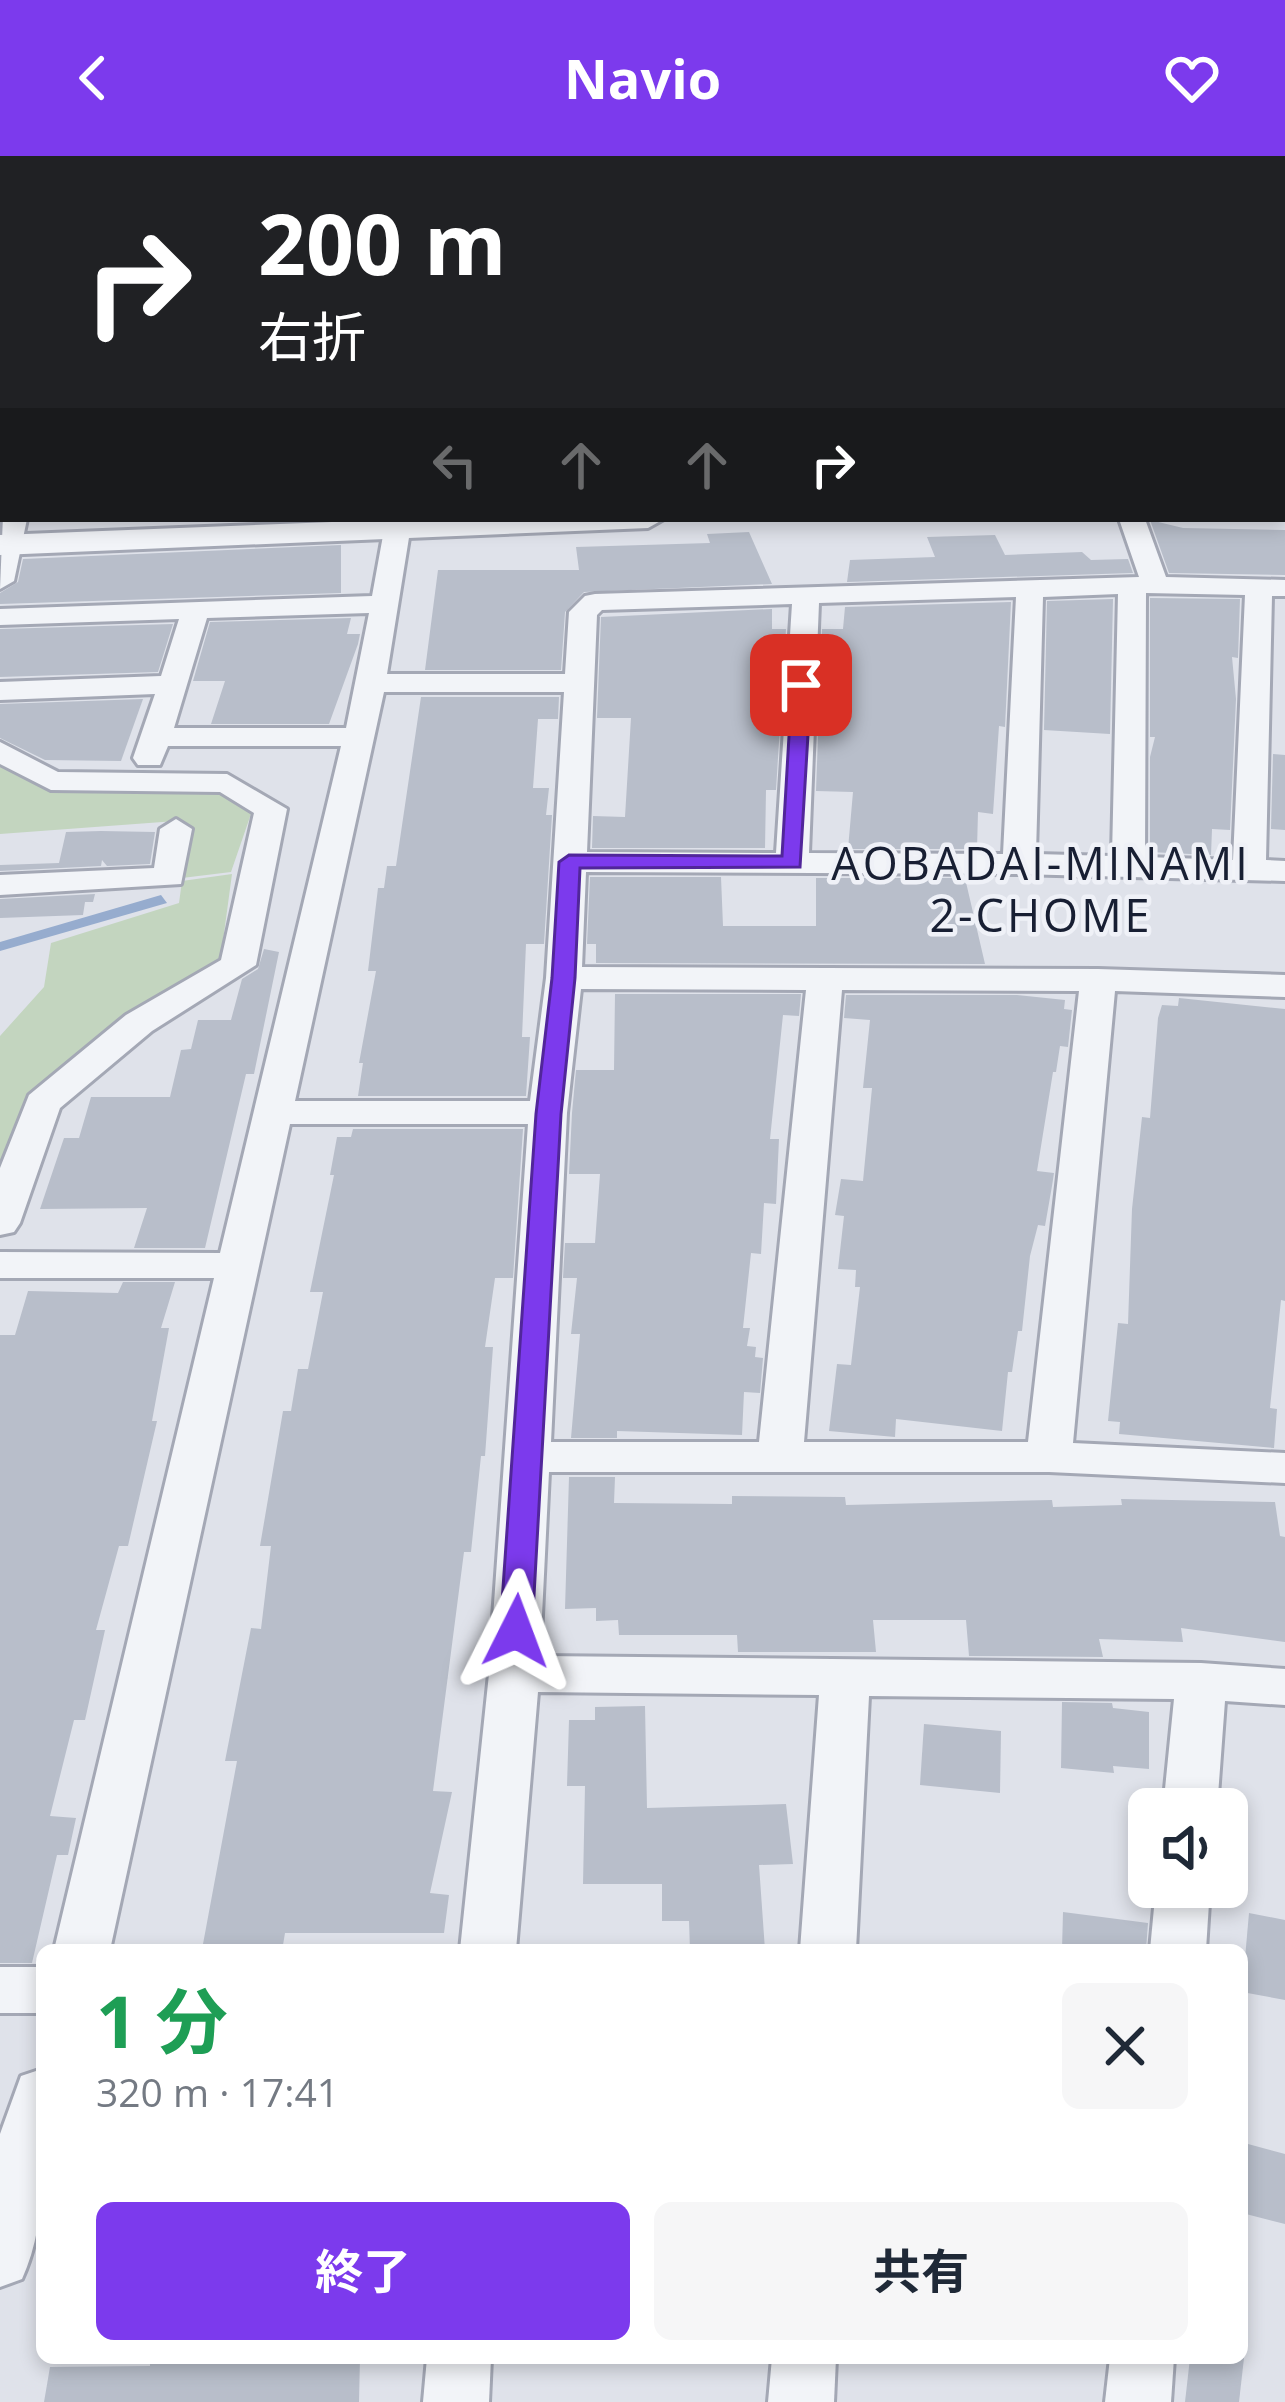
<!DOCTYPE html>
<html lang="ja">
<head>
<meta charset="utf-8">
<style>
	body { margin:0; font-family:"Open Sans","Noto Sans JP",sans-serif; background:#f6f6f7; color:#1f2937; height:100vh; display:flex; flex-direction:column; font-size:45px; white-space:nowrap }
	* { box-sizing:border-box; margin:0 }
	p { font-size:39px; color:#747a83 }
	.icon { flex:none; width:66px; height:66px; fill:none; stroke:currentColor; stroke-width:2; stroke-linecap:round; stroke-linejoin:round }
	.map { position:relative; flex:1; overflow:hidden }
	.side { position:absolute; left:36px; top:1788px; width:1212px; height:420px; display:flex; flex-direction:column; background:#fff; border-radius:18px; box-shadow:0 6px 18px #0003 }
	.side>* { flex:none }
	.top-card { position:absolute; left:0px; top:0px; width:1287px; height:366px; box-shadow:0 6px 18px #0003; background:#202124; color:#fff; overflow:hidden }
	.controls { position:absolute; left:1128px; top:1632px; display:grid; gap:24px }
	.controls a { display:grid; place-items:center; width:120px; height:120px; border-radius:18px; background:#fff; box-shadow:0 6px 18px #0003; font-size:60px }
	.pin { position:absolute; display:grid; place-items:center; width:102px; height:102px; color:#fff; margin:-51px; border-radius:24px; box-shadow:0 6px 18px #0006 }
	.me { position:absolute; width:132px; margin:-66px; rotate:3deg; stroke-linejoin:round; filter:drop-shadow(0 0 9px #0008) }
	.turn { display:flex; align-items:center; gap:42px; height:252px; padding:0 60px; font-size:54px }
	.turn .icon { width:156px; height:156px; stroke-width:2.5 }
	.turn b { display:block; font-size:84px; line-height:102px }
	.lanes { display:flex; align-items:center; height:114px; padding:0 60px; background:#0003; justify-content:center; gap:60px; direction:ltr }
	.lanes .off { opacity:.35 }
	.round { display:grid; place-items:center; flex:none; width:126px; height:126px; border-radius:18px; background:#f6f6f7 }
	.headline { display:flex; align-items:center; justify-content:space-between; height:204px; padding:0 60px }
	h1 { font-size:72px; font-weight:700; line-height:90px; color:#1e9e55 }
	.primary-button { display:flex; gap:24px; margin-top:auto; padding:24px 60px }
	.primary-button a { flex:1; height:138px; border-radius:18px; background:#7c3aed; color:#fff; font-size:48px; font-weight:700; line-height:138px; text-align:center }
	.primary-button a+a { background:#f6f6f7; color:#1f2937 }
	header { display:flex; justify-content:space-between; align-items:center; height:156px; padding:0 60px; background:#7c3aed; color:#fff; font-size:54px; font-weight:700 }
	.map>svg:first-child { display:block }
	.green { fill:#c3d5bf }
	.water { fill:#96acce }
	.building { fill:#b8beca }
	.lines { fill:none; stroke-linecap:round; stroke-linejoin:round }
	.minor-casing { stroke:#a4a8b5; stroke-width:6 }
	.tertiary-casing { stroke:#a4a8b5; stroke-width:6 }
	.minor { fill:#f2f4f8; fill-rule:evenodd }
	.tertiary { fill:#f2f4f8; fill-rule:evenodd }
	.route { fill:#7c3aed; stroke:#51269a; stroke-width:3 }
	.labels { text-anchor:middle; stroke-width:9; stroke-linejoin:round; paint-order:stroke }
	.neighbourhood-label { font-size:45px; letter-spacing:3px; fill:#181f33; stroke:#eff1f7 }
</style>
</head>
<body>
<header><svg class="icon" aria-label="back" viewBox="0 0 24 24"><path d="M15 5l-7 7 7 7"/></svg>Navio<svg class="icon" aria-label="heart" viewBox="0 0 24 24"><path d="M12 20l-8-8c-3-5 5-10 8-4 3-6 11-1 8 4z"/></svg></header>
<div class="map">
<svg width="1285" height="2246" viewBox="0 0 1285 2246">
	<rect width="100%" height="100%" fill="#dfe2ea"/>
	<!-- green -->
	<g class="green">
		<path d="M0 607 46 633 205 634 222 637 252 655 231 716 182 722 176 665 0 678Z"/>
		<path d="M232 718 220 807 122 864 23 949 0 1011V880L44 831 51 787 179 747 182 725Z"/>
	</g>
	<!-- water -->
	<path class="water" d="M161 739 167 747 0 795V786Z"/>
	<!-- building -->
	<g class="building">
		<path d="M1150 364 1183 372 1285 374V419L1169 417Z"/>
		<path d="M749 376 772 428 584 436 565 456 561 514H425L438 414H579L576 391 710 387 707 378Z"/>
		<path d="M995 379 1005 399 1082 396 1091 404 1128 403 1133 417 847 426 850 404 935 401 927 381Z"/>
		<path d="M341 389V437L0 448V437L18 426 23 403Z"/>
		<path d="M1150 442 1240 443 1238 502 1232 501 1236 543 1230 674 1212 673 1211 699 1150 696V601L1155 581H1150Z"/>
		<path d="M1113 443 1110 578 1044 574 1047 445Z"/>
		<path d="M1011 446 1005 571 999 570 993 658 978 656 977 693H848L853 636 816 635 822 473H843L845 451Z"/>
		<path d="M772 453V473H786L776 634H766L765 692H592L593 660 625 661 631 562H597L601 461Z"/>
		<path d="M351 462 347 478H360L358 488 329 568H211L225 525H193L210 466Z"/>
		<path d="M173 468 158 516 0 521V473Z"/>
		<path d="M421 541H559L558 563H538L533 632H549L546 659H552L544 788H526L522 881H530L526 940H358L363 907H359L376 815H368L378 732H384L387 710H396Z"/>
		<path d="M143 543 121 605 45 604 0 582V548Z"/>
		<path d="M1273 598 1285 599V674L1271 673Z"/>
		<path d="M101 675 155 676 150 708 107 710 102 704 101 710 0 715V709L59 707 66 676Z"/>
		<path d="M590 721H721L723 770H816V722H965L985 808 596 807V788H587Z"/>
		<path d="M95 738 93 746H85L83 759 0 762V743Z"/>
		<path d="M264 793 279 796 254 918H246L205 1092H134L147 1052 40 1053 64 982H79L91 941H170L181 894 191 893 198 864H231L242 823 258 813Z"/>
		<path d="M615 838H801L799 860 783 859 770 983H779L776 1048 764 1047 761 1098 751 1097 743 1172H750L747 1190 756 1191 755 1201 763 1202 760 1237 744 1236 742 1279 617 1275V1282H571L580 1178H571L577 1122H563L565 1087H595L600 1018H569L572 957 576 914H614Z"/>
		<path d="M846 839H1017L1065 844 1064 853 1072 854 1068 891 1060 890 1056 916H1053L1037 1015 1054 1017 1052 1030 1045 1070 1038 1069 1030 1100 1022 1175H1018L1012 1216H1008L1002 1275 896 1263 895 1281 829 1275 837 1208 851 1209 860 1131H855L856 1114 838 1113 844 1060 835 1059 841 1023 863 1025 872 932H863L870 864 844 862Z"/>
		<path d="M1179 842 1285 853V1145L1281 1144 1270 1252 1277 1253 1274 1292 1119 1278 1120 1266 1108 1265 1118 1167 1128 1168 1132 1053 1142 961 1150 962 1158 862 1162 849 1178 850Z"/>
		<path d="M353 973H523L513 1122H495L485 1191H493L485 1300H481L471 1396H464L433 1635 452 1636 430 1737 449 1739 444 1777H285L283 1789 203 1788 237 1605H225L251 1472 261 1473 271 1390H260L283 1255H291L298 1213H308L323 1136H310L334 1019H330L337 981H351Z"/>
		<path d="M123 1126H175L161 1172H169L152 1265H157L128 1390H119L96 1474H105L85 1564H74L50 1660 76 1662 68 1699H57L32 1807H0V1179H15L28 1135 118 1137Z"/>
		<path d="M569 1321H615L614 1347 732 1348V1340L845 1341 846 1349 1052 1344 1053 1351 1122 1349 1121 1343 1275 1346 1280 1380 1285 1381V1486L1181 1472 1183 1486 1099 1483 1103 1501 969 1500 966 1464H873L876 1496H738L737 1479H619L618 1464 596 1465V1452L565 1453Z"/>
		<path d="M1062 1546 1112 1547 1113 1552 1149 1556V1613L1113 1610 1114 1617 1061 1612Z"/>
		<path d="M645 1550 647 1652 786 1648 793 1708 759 1709 765 1794H690L689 1765H662V1728H583L585 1630H567L569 1564H595V1551Z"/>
		<path d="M924 1568 1001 1575 1000 1637 920 1629Z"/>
		<path d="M1063 1756 1148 1767 1146 1794H1062Z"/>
		<path d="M1249 1757 1285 1764V1844L1242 1836Z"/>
		<path d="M1248 1988 1285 1998V2068L1242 2057Z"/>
		<path d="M150 2202H360L359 2246H44L50 2211 150 2210Z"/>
		<path d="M1190 2202H1244L1239 2246H1185Z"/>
	</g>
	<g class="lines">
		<defs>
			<g id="minor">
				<path d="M451 0H480L482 3H453Z"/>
				<path d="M629 0H658L660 3H631Z"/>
				<path d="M813 0H843L845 3H815Z"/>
				<path d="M1191 0H1222L1224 3H1193Z"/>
				<path d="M1284 10 1285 11V23L1284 22Z"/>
				<rect x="1284" y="49" width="1" height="12"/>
				<rect x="1284" y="90" width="1" height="12"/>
				<rect x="0" y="105" width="3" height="12"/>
				<rect x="1284" y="126" width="1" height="12"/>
				<rect x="1284" y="192" width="1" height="14"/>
				<rect x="0" y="201" width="3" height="14"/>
				<rect x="0" y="260" width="3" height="14"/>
				<rect x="1284" y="309" width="1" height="14"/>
				<rect x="0" y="316" width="3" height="16"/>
				<path d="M3 360 27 363 14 425 0 433Z"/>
				<path d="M386 363H412L387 518H565L569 456 585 440 595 438 1139 421 1119 363H1145L1166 421 1285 424V440H1272L1266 704 1285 705V725L1019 718 586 716 582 811 1098 813 1285 819V841L1115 835 1073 1287 1285 1297V1327L1049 1316H549L540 1500 1201 1507 1285 1513V1549L1225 1545 1217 1653H1163L1174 1543 869 1540 856 1794H800L819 1539 538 1536 516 1794H460L489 1518 528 968H290L110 1794H54L214 1122H0V1096L220 1097 341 590H168L160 609H138L133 602 155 538 0 544V526L161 520 179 463 0 469V453L372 440ZM1146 437 1245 439 1233 704 1145 701ZM1118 438 1112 700 1036 698 1043 441ZM1016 441 1003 698 809 697 819 447ZM792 448 776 697 587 696 597 459 602 454ZM369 457 346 572H174L207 462ZM384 536H564L546 822 530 945H295ZM581 833 806 834 759 1286H551L567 957ZM842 834 1079 835 1028 1286H804Z"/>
				<path d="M0 586 58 616 227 618 287 653 256 809 152 875 60 952 20 1067 14 1076 0 1079V1012L29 939 126 859 221 804 254 657 220 636 51 634 0 608Z"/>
				<path d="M176 663 192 673 181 728 0 739V719L154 712 160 673Z"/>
				<path d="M1156 1731H1210L1206 1794H1150Z"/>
				<rect x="0" y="1811" width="42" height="46"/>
				<path d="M42 1913C42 1981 51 2060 22 2123L0 2131V1978L21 1920Z"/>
				<path d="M427 2202H491L489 2246H423Z"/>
				<path d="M772 2202H836L834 2246H768Z"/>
				<path d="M1110 2202H1174L1171 2246H1105Z"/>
			</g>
			<g id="tertiary">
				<rect x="1284" y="344" width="1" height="18"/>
				<path d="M410 363H664L648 372 0 399V379Z"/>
			</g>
		</defs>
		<!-- minor casing -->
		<use href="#minor" class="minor-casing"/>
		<!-- tertiary casing -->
		<use href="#tertiary" class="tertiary-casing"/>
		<!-- minor -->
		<use href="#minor" class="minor"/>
		<!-- tertiary -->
		<use href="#tertiary" class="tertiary"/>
	</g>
	<!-- route -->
	<path class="route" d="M801 523 811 529 800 711 580 712 575 822 561 958 532 1475 528 1483H505L500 1475 536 958 552 822 559 706 569 699 782 700 792 529Z"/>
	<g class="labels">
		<!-- neighbourhood labels -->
		<g class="neighbourhood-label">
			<text x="1041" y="724">AOBADAI-MINAMI<tspan x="1041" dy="52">2-CHOME</tspan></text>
		</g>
	</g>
</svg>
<div class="controls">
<a><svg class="icon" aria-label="sound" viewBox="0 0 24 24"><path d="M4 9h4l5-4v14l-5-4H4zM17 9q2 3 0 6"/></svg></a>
</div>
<div class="pin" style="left:801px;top:529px;background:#d93025"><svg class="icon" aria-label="arrive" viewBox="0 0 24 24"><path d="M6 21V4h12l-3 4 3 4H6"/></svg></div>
<svg class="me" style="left:516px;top:1475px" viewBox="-20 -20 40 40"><path d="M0-17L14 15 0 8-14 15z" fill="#7c3aed" stroke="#fff" stroke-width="4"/></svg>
<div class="top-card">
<div class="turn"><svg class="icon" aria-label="right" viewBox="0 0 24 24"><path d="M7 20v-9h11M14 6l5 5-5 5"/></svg><div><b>200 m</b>右折</div></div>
<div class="lanes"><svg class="icon off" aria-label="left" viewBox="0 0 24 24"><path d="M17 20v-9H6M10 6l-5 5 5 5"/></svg><svg class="icon off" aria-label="ahead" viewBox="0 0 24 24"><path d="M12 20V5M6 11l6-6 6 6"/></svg><svg class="icon off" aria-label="ahead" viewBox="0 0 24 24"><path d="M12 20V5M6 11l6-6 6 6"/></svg><svg class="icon" aria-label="right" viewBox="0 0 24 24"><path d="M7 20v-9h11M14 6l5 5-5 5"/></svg></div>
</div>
<section class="side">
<div class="headline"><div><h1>1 分</h1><p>320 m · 17:41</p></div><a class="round"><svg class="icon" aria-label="close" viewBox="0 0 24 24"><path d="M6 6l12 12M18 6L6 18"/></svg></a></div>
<div class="primary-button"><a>終了</a><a>共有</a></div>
</section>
</div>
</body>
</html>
